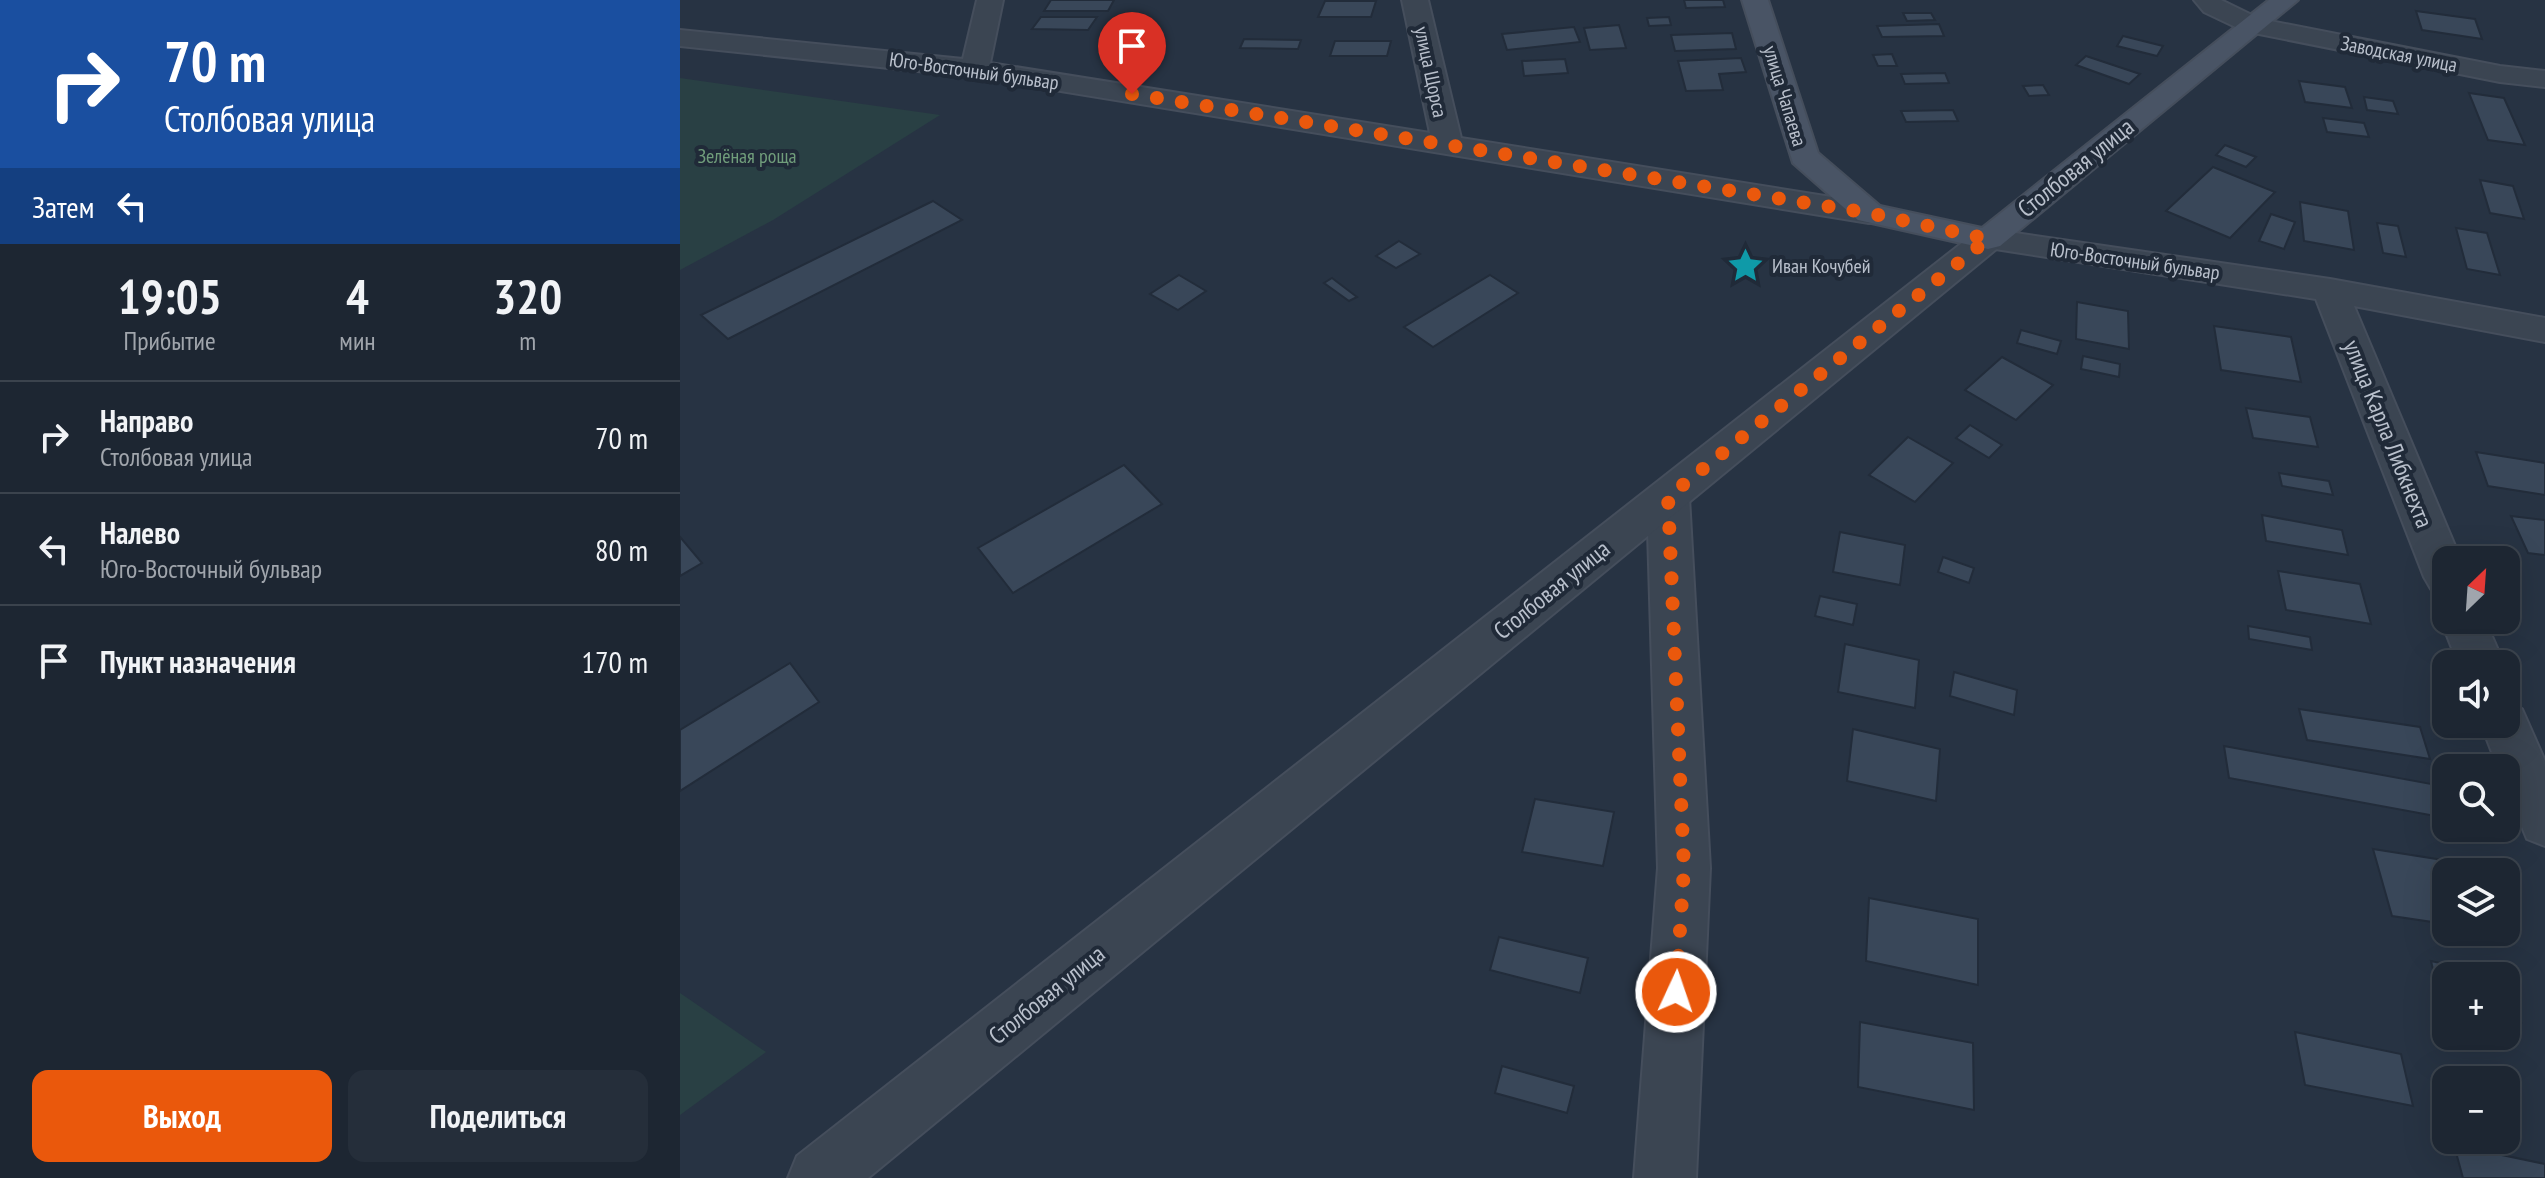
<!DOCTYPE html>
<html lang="ru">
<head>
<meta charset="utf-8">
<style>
	body { margin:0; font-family:"PT Sans Narrow",sans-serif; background:#252e3a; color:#f1f3f6; height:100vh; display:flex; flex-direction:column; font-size:30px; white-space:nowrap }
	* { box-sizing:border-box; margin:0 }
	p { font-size:26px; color:#a0a5ac }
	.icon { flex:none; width:44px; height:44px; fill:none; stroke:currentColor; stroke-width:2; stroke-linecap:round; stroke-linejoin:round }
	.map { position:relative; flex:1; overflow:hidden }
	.details { display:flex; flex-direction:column; background:#1d2632; width:680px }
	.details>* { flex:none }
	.guide { background:#1a4fa0; color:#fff; overflow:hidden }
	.needle { width:52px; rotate:25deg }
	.fabs { position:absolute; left:1752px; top:546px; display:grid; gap:16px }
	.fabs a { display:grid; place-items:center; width:88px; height:88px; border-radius:16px; background:#1d2632; box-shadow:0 8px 32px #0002,0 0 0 2px #3b434d; font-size:40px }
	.pin { position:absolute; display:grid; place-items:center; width:68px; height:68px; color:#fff; margin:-82px -34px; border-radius:50% 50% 50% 0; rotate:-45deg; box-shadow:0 0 8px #0007 }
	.pin .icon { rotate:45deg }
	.me { position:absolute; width:88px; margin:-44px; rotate:3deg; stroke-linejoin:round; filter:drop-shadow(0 0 6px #0008) }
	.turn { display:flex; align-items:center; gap:28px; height:168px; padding:0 32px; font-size:36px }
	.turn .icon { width:104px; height:104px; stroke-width:2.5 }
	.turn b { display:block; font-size:56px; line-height:68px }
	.then { display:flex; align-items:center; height:76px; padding:0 32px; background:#0003; gap:16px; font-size:30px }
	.eta { display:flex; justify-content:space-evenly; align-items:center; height:136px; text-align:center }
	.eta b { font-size:48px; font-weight:800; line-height:56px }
	.action { display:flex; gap:16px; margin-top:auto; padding:16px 32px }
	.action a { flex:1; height:92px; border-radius:16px; background:#ea580c; color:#fff; font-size:32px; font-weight:800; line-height:92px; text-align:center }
	.action a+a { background:#252e3a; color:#f1f3f6 }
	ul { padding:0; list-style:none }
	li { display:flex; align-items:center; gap:24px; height:112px; padding:0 32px; border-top:2px solid #3b434d }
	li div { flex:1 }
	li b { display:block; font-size:30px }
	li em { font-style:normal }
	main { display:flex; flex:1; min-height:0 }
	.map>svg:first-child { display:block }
	.green { fill:#294044 }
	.building { fill:#394759; stroke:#222c3a; stroke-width:2 }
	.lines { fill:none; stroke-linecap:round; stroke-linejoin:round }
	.minor-casing { stroke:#454e5c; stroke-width:4 }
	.tertiary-casing { stroke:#454e5c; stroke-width:4 }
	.secondary-casing { stroke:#454e5c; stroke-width:4 }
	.minor { fill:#3b4552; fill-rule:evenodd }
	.tertiary { fill:#3b4552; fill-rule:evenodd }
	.secondary { fill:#495465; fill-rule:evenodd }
	.route { stroke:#ea580c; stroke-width:14; stroke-dasharray:0 25.2 }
	.labels { text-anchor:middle; stroke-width:8; stroke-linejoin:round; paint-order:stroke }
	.far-street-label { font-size:20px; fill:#b9c0cc; stroke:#202a38 }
	.far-park-label { font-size:20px; fill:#709d7b; stroke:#202a38 }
	.far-poi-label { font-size:20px; fill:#b9c0cc; stroke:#202a38; text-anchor:start }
	.street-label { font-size:24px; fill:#b9c0cc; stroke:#202a38 }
</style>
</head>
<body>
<main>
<section class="details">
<div class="guide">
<div class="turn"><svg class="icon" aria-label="right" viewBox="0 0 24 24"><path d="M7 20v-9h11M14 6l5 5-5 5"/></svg><div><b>70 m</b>Столбовая улица</div></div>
<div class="then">Затем<svg class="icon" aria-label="left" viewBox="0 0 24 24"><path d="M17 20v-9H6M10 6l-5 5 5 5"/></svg></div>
</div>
<div class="eta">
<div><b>19:05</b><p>Прибытие</p></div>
<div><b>4</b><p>мин</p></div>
<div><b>320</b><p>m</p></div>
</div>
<ul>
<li><svg class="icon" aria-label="right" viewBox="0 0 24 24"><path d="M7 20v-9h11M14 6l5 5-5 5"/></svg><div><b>Направо</b><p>Столбовая улица</p></div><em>70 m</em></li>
<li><svg class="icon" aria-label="left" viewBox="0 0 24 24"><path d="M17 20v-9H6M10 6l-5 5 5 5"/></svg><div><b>Налево</b><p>Юго-Восточный бульвар</p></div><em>80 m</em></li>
<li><svg class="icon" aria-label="arrive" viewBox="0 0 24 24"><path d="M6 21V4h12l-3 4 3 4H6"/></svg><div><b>Пункт назначения</b></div><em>170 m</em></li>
</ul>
<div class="action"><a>Выход</a><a>Поделиться</a></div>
</section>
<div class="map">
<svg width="1865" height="1178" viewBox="0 0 1865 1178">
	<rect width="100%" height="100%" fill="#273343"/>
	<!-- green -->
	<g class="green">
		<path d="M0 78 260 115 93 220 0 270Z"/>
		<path d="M0 993 86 1052 0 1115Z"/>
	</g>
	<!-- building -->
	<g class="building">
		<path d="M371 0H434L428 11H364Z"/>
		<path d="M1004 0H1043L1045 7 1006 8Z"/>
		<path d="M645 1H696L691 17H638Z"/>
		<path d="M1736 11 1795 19 1802 39 1742 30Z"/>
		<path d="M1223 13H1251L1255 20 1227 21Z"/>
		<path d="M361 17H417L408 30 352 29Z"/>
		<path d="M989 17 991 25 969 26 967 18Z"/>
		<path d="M1259 24 1264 36 1202 37 1197 26Z"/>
		<path d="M939 25 946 48 910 50 904 28Z"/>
		<path d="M894 27 900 42 827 50 822 34Z"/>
		<path d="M1052 33 1056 49 995 51 991 35Z"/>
		<path d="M1443 36 1483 46 1477 56 1437 46Z"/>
		<path d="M564 39 621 40 618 49 560 48Z"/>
		<path d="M655 41H711L707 56H650Z"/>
		<path d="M1212 54 1217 66H1198L1193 55Z"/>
		<path d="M1406 56 1460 74 1449 84 1396 65Z"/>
		<path d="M1061 58 1066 72 1039 74 1043 90 1006 91 998 61Z"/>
		<path d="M885 59 888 73 844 76 842 61Z"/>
		<path d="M1265 73 1269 83 1225 84 1221 74Z"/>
		<path d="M1619 81 1665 87 1672 108 1625 102Z"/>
		<path d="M1363 85 1369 95 1349 96 1343 86Z"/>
		<path d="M1789 93 1824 98 1845 145 1808 140Z"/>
		<path d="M1684 97 1713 101 1718 114 1687 110Z"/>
		<path d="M1273 110 1278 121 1226 122 1221 111Z"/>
		<path d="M1643 118 1684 123 1689 137 1647 132Z"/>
		<path d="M1545 145 1576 157 1566 167 1536 155Z"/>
		<path d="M1533 167 1595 192 1550 238 1486 211Z"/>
		<path d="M1800 180 1833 186 1844 219 1810 213Z"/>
		<path d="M253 201 282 220 48 339 21 315Z"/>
		<path d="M1620 202 1668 211 1674 250 1624 241Z"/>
		<path d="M1591 214 1615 222 1604 249 1579 241Z"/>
		<path d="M1697 223 1718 226 1726 257 1703 253Z"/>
		<path d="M1776 228 1807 233 1820 275 1787 269Z"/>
		<path d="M719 241 740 254 716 268 696 256Z"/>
		<path d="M499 275 526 291 498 310 470 294Z"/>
		<path d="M810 275 838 293 753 347 724 327Z"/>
		<path d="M652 278 677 297 669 301 644 283Z"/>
		<path d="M1397 302 1448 311 1449 349 1396 339Z"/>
		<path d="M1534 326 1611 337 1621 382 1541 370Z"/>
		<path d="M1341 330 1381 341 1377 354 1337 343Z"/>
		<path d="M1403 356 1440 364 1439 377 1401 369Z"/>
		<path d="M1322 357 1373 385 1336 420 1285 390Z"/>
		<path d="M1566 408 1630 417 1638 447 1573 438Z"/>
		<path d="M1290 425 1322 445 1309 458 1276 438Z"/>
		<path d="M1228 437 1273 463 1235 502 1189 475Z"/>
		<path d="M1796 452 1865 463V495L1808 486Z"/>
		<path d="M444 465 482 504 333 593 298 548Z"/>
		<path d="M1599 473 1649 481 1653 495 1602 486Z"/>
		<path d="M1582 515 1662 530 1668 555 1586 541Z"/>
		<path d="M1831 516 1865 520V555L1848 553Z"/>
		<path d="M1160 532 1225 545 1220 585 1153 572Z"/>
		<path d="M0 537 22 563 0 576Z"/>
		<path d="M1263 557 1294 568 1289 583 1258 572Z"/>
		<path d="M1598 571 1680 584 1691 624 1606 610Z"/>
		<path d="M1140 596 1177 604 1173 625 1135 616Z"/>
		<path d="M1568 626 1630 637 1632 650 1569 639Z"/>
		<path d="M1165 644 1239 660 1235 708 1158 692Z"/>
		<path d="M110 663 139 702 0 791V730Z"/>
		<path d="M1274 672 1337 690 1334 715 1270 696Z"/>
		<path d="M1619 709 1740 727 1750 759 1627 740Z"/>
		<path d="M1173 729 1260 749 1256 801 1167 781Z"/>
		<path d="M1544 746 1757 785 1766 818 1549 778Z"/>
		<path d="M855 799 934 812 923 866 842 852Z"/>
		<path d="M1693 849 1782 863 1785 872H1766V924L1712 916Z"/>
		<path d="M1189 898 1298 919V985L1186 961Z"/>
		<path d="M819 937 908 958 900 993 810 970Z"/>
		<path d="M1751 961 1819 976H1766V1005L1761 1004Z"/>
		<path d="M1826 977 1829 978 1841 1022 1826 1018Z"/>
		<path d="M1180 1022 1293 1043 1294 1110 1178 1087Z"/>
		<path d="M1615 1032 1721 1054 1733 1106 1625 1085Z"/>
		<path d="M822 1066 894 1086 887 1113 815 1093Z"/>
		<path d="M1774 1145 1865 1164V1178H1783Z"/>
	</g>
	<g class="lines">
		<defs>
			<g id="minor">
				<path d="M297 0H323L310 63 750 133 722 0H748L781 138 1189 203 1200 206 1205 213 1200 220 1189 223 295 77 0 46V30L283 59Z"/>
				<path d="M1514 0H1541L1580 19 1820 66 1865 71V87L1820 82 1564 31 1524 12Z"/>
				<path d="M1308 229 1650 279 1865 318V342L1674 306 1781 560H1766V594L1751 589 1744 577 1636 299 1296 246 1291 239 1296 232Z"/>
				<path d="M988 481 1003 486 1009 497 1030 868 1016 1178H954L978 868 967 497 973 486Z"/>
				<path d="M1766 609V620H1805L1824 664H1778L1761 620Z"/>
				<path d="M1826 703 1842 709 1865 761V846L1847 839 1826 788V768H1818L1801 724H1826Z"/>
			</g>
			<path id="tertiary" d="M1308 229 1320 232 1325 239 1320 246 188 1178H108L117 1156 1296 232Z"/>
			<path id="secondary" d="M1062 0H1088L1138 153 1200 206 1302 228 1589 0H1618L1320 246 1308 249 1178 220 1113 163Z"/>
		</defs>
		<!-- minor casing -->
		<use href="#minor" class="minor-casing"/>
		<!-- tertiary casing -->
		<use href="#tertiary" class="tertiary-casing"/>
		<!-- secondary casing -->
		<use href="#secondary" class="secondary-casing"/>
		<!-- minor -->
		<use href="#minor" class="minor"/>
		<!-- tertiary -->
		<use href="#tertiary" class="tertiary"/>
		<!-- secondary -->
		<use href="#secondary" class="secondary"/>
	</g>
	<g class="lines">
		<!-- route -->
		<path class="route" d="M452 94 1189 213 1308 239 988 497 1004 868 996 992"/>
	</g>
	<!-- icons -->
	<defs>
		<symbol id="sight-bare" viewBox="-9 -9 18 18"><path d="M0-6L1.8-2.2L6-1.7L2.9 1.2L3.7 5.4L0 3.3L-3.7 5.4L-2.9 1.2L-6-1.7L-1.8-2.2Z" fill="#0f9aa8" stroke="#202a38" stroke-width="2.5" paint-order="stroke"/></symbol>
	</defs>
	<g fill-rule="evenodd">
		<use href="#sight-bare" x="1040" y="240" width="51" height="51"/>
	</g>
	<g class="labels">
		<!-- far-street labels -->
		<g class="far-street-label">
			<text transform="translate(1719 54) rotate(11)" y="7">Заводская улица</text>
			<text transform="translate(294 71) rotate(8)" y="7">Юго-Восточный бульвар</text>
			<text transform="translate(751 72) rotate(78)" y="7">улица Щорса</text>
			<text transform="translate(1105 96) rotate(73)" y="7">улица Чапаева</text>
			<text transform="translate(1455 261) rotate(8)" y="7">Юго-Восточный бульвар</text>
		</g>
		<!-- far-park labels -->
		<g class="far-park-label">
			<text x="67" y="163">Зелёная роща</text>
		</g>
		<!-- far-poi labels -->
		<g class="far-poi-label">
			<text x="1092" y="273">Иван Кочубей</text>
		</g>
		<!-- street labels -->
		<g class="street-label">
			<text transform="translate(1396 168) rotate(-39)" y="8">Столбовая улица</text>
			<text transform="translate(1708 434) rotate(68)" y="8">улица Карла Либкнехта</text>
			<text transform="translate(872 590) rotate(-39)" y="8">Столбовая улица</text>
			<text transform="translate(367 995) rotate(-39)" y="8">Столбовая улица</text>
		</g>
	</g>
</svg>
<div class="fabs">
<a><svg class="needle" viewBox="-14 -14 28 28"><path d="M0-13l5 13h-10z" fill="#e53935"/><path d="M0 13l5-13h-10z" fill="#a0a5ac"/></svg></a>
<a><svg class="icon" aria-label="sound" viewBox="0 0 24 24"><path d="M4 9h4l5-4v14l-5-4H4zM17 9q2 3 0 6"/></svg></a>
<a><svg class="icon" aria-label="search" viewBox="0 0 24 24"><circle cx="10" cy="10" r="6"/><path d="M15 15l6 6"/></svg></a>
<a><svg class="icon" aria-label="layers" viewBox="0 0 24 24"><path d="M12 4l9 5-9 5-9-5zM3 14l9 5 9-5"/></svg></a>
<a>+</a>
<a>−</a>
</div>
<div class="pin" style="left:452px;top:94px;background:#d93025"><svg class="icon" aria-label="arrive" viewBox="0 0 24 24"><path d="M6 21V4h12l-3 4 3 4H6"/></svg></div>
<svg class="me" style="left:996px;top:992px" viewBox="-20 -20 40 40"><circle r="17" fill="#ea580c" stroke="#fff" stroke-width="3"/><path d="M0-11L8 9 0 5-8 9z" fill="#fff"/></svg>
</div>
</main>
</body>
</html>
